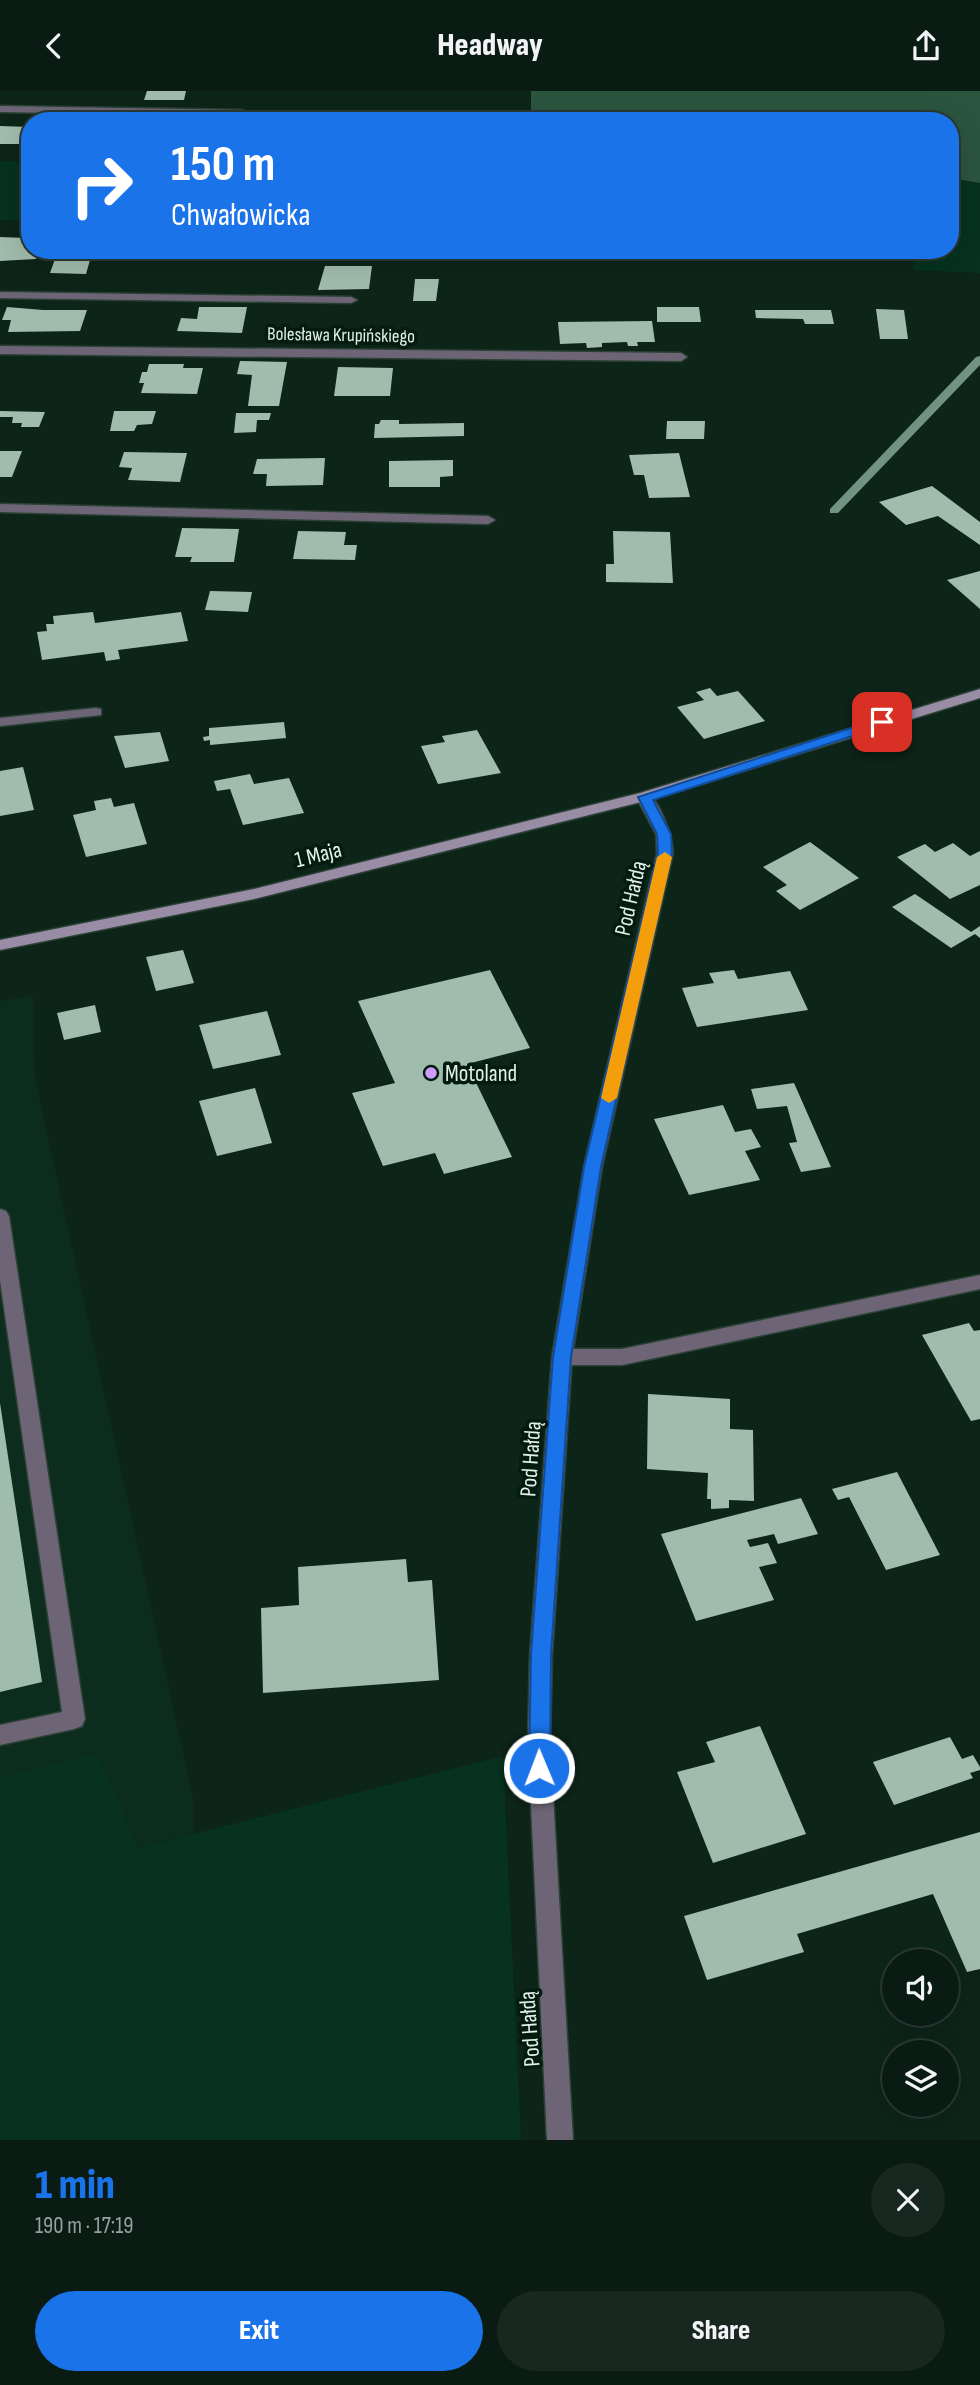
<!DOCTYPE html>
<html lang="en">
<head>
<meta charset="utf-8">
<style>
	body { margin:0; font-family:"Sofia Sans Condensed",sans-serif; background:#182821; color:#f1f3f6; height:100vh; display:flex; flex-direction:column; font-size:26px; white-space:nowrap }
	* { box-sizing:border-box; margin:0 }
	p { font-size:23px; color:#99a1a0 }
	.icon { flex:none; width:38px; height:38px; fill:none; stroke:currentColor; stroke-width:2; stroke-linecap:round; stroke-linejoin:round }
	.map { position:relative; height:2049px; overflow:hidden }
	.drawer { display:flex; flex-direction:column; background:#0a1b13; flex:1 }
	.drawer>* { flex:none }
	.banner { position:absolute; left:21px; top:21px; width:938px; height:147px; border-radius:28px; box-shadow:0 7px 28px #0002,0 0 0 2px #2a3933; background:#1a73e8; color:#fff; overflow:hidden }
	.controls { position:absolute; left:882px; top:1858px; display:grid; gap:14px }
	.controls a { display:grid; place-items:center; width:77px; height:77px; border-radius:50%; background:#0a1b13; box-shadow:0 7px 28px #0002,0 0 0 2px #2a3933; font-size:35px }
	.pin { position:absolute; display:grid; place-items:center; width:60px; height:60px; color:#fff; margin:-30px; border-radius:14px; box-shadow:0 4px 10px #0006 }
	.me { position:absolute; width:77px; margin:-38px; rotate:359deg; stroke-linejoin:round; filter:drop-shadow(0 0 5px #0008) }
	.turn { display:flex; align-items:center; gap:24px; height:147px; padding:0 35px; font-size:32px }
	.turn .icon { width:91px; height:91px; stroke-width:2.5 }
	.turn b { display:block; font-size:49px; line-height:60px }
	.round { display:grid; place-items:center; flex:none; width:74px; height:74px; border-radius:37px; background:#182821 }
	.summary { display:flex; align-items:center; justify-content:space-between; height:119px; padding:0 35px }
	h1 { font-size:42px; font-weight:800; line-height:52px; color:#1a73e8 }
	.primary-button { display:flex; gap:14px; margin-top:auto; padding:14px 35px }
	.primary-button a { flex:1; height:80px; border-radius:42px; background:#1a73e8; color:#fff; font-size:28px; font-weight:800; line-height:80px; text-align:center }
	.primary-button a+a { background:#182821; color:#f1f3f6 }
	header { display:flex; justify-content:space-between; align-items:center; height:91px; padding:0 35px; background:#0a1b13; font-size:32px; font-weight:800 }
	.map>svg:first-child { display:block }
	.built { fill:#0c2c1d }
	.green { fill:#06321f }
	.forest { fill:#2b543f }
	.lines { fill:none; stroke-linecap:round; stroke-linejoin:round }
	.stream { fill:#729381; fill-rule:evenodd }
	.building { fill:#a0bcac }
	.service-casing { stroke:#2b4136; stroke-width:3 }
	.minor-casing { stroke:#2b4136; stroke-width:3 }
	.secondary-casing { stroke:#2b4136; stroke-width:3 }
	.service { fill:#6d6575; fill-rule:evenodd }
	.minor { fill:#6d6575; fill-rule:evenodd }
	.secondary { fill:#998da6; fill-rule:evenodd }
	.route { fill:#1a73e8; stroke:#114b97; stroke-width:2 }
	.slow { fill:#f59e0b }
	.poi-dot { fill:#d09dff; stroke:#041b10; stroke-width:2.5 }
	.labels { text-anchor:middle; stroke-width:7; stroke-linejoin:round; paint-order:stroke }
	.far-street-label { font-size:19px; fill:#e2f0e8; stroke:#041b10 }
	.street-label { font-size:23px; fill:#e2f0e8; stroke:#041b10 }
	.poi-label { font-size:23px; fill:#e2f0e8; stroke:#041b10; text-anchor:start }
</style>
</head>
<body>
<header><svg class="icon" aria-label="back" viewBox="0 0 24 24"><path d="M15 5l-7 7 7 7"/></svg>Headway<svg class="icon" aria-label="share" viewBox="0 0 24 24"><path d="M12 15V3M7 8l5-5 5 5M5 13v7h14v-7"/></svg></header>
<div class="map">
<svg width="980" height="2049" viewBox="0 0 980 2049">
	<rect width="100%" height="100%" fill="#0d2419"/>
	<!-- built -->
	<path class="built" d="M33 904 35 987 193 1707V1743L0 1792V910Z"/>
	<!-- green -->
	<g class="green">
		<path d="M0 70 30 71V129H0Z"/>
		<path d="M950 87 980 92V182L913 179 914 159H950Z"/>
		<path d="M97 1662 138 1757 503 1665 521 2049H0V1687Z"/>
	</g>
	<!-- forest -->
	<path class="forest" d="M531 0H980V92L950 87V30H436L437 25 531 26Z"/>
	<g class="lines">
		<!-- stream -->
		<path class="stream" d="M980 265V274L838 422H830V418L976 266Z"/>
	</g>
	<!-- building -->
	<g class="building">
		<path d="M147 0H186L184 9H144Z"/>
		<path d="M0 35 30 36V53H0Z"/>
		<path d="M0 146 26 147 25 150H30V159H40L36 168 0 170Z"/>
		<path d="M55 168 90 169 86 183 50 182Z"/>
		<path d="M325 175H372L369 198 318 199Z"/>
		<path d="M415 188H439L436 210H413Z"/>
		<path d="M7 216 43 219H87L80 240 8 241 11 229H2Z"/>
		<path d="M199 216H247L242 242 177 240 181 227 197 228Z"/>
		<path d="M657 216H699L701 231H657Z"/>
		<path d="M876 218 904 219 908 248H880Z"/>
		<path d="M755 219H831L834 233H805L803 228 756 227Z"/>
		<path d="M652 230 655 251H637L638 255H628L627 251 602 252V256L587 257 586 252 560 253 558 231Z"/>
		<path d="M240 270 287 271 279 315H248L252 284 237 283Z"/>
		<path d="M149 273H184L183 277H203L197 303 141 302 144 292H139L142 281H147Z"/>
		<path d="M338 276 393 277 390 305H334Z"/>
		<path d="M0 320 45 321 39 336H21L22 332H12L13 326H0Z"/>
		<path d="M114 320H156L152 333 137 334 134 340H110Z"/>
		<path d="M236 322H271L269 329H257L256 341 234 342Z"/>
		<path d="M381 329H399V333L464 332V345L374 347 375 333H379Z"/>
		<path d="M667 330H705L704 348H666Z"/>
		<path d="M0 360H22L12 386H0Z"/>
		<path d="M124 361 187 362 180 391 128 389 132 377 119 376Z"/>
		<path d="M679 362 690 406 649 407 644 384H634L629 364Z"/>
		<path d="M325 367 323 394 266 395 267 383H253L257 368Z"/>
		<path d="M453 369V385L440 386V396H389V370Z"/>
		<path d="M932 395 980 431V454L938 425 906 434 879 411Z"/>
		<path d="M182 437 239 438 234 471H190L192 466H175Z"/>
		<path d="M298 440 346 441 344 454H357L355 469 293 468Z"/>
		<path d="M613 440 670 441 673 492 606 491V473H614Z"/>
		<path d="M980 480V518L947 489Z"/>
		<path d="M210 500 252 501 248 521 205 519Z"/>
		<path d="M93 521 95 532 181 521 188 550 118 559 120 568 106 570 104 561 42 569 37 541 47 540 46 533H54L53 525Z"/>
		<path d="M710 597 717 605 738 600 765 630 704 648 677 616 704 609 696 601Z"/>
		<path d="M284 631 286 647 210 654V649L204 650 203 646 209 645V637Z"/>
		<path d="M477 639 501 682 438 693 421 655 445 651 442 645Z"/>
		<path d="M160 641 169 670 125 677 114 645Z"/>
		<path d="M23 676 34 719 0 725V680Z"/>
		<path d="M250 683 254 693 289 687 304 722 243 734 230 698 217 700 214 690Z"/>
		<path d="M111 707 114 716 134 712 147 753 86 766 73 724 96 719 94 710Z"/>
		<path d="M810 751 859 787 800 819 776 800 787 794 763 776Z"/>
		<path d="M953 752 970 765 980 760V794L950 808 897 766 925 753 935 761Z"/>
		<path d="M915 803 971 841 980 835V847L975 843 951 857 892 816Z"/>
		<path d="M183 859 194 892 156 900 146 866Z"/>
		<path d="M490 879 530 957 467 973 512 1066 444 1083 435 1062 383 1075 352 1002 395 992 358 910Z"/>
		<path d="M734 879 738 888 790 880 808 919 697 936 682 897 714 892 709 882Z"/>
		<path d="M95 914 101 941 64 949 57 922Z"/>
		<path d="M267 920 281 964 213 978 199 934Z"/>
		<path d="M794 992 831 1076 801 1081 789 1052 797 1051 787 1015 757 1018 751 998Z"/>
		<path d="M255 997 272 1052 217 1065 199 1010Z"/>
		<path d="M723 1014 735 1041 751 1038 761 1056 745 1060 760 1089 689 1104 654 1028Z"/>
		<path d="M969 1232 974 1240 980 1239V1328L971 1330 922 1244Z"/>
		<path d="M648 1303 730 1308V1338L753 1339 754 1410 729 1409V1417L711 1418V1408H707L708 1382 647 1378Z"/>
		<path d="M0 1312 42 1591 0 1601Z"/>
		<path d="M897 1381 940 1464 886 1479 849 1406 838 1409 832 1398Z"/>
		<path d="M801 1407 818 1443 778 1453 774 1443 747 1449 750 1456 768 1452 777 1472 759 1476 774 1509 696 1530 661 1443Z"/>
		<path d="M406 1468 408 1491 432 1489 439 1589 263 1602 261 1517 299 1514 298 1476Z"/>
		<path d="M760 1635 806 1743 713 1772 677 1681 715 1671 706 1651Z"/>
		<path d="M950 1646 962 1668 973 1664 980 1676V1679L970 1682 973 1687 894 1714 873 1671Z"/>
		<path d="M980 1741V1878L967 1881 933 1803 797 1843 804 1861 707 1889 684 1825Z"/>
	</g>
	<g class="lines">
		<defs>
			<g id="service">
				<path d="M0 1118 6 1120 9 1125 85 1628 82 1635 74 1638 0 1654V1634L62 1621 0 1189Z"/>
				<path d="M980 1184V1198L622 1274H562L555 1271 552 1266 555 1261 562 1258H622Z"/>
			</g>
			<g id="minor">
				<path d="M0 15 242 19 247 22 242 25 0 21Z"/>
				<path d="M0 201 351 206 357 209 351 212 0 207Z"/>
				<path d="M0 255 681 262 687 266 681 270 0 263Z"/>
				<path d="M0 413 488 425 495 429 488 433 0 421Z"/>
				<path d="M96 617 101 618V624L0 635V627Z"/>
				<path d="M644 701C660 706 672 746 673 762L602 1076 572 1266 552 1564 550 1651 573 2049H547L528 1651 530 1564 552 1266 584 1076 657 762 656 743 636 706Z"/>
			</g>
			<path id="secondary" d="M980 598V607L649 709 254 808 0 859V849L254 798 640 702Z"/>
		</defs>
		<!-- service casing -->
		<use href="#service" class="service-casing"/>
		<!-- minor casing -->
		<use href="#minor" class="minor-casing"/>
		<!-- secondary casing -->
		<use href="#secondary" class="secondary-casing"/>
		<!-- service -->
		<use href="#service" class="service"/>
		<!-- minor -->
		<use href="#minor" class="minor"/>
		<!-- secondary -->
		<use href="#secondary" class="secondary"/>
	</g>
	<!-- route -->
	<path class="route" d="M882 627 888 631 887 634 653 709 671 743 672 762 601 1076 571 1266 551 1563 550 1677 547 1684 539 1687 532 1684 529 1677 531 1563 553 1266 584 1076 658 762 657 743 638 706Z"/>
	<!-- slow -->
	<path class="slow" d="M665 761 672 766 617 1007 609 1012 601 1007 657 766Z"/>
	<!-- markers -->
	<circle class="poi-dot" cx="431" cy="982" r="7"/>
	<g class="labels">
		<!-- far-street labels -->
		<g class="far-street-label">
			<text transform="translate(341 243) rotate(1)" y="7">Bolesława Krupińskiego</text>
		</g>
		<!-- street labels -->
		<g class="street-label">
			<text transform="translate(318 763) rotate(-14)" y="8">1 Maja</text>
			<text transform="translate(630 807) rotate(-77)" y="8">Pod Hałdą</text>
			<text transform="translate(530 1368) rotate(-86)" y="8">Pod Hałdą</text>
			<text transform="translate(529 1938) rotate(-94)" y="8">Pod Hałdą</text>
		</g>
		<!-- poi labels -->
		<g class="poi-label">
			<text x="445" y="990">Motoland</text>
		</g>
	</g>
</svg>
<div class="controls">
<a><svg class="icon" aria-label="sound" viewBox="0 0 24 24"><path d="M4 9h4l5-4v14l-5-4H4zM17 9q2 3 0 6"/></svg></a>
<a><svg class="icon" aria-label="layers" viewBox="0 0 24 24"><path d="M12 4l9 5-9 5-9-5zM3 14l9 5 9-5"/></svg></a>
</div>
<div class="pin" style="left:882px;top:631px;background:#d93025"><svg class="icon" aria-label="arrive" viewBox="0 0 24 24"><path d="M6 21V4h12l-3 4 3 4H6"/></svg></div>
<svg class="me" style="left:539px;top:1677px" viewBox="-20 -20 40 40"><circle r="17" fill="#1a73e8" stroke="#fff" stroke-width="3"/><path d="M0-11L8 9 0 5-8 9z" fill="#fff"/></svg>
<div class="banner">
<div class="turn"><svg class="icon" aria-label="right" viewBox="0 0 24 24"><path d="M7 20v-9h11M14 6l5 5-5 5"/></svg><div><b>150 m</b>Chwałowicka</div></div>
</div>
</div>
<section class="drawer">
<div class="summary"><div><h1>1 min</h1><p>190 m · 17:19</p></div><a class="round"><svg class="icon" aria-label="close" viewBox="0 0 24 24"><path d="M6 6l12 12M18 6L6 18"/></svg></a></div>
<div class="primary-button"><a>Exit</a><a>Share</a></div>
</section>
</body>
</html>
